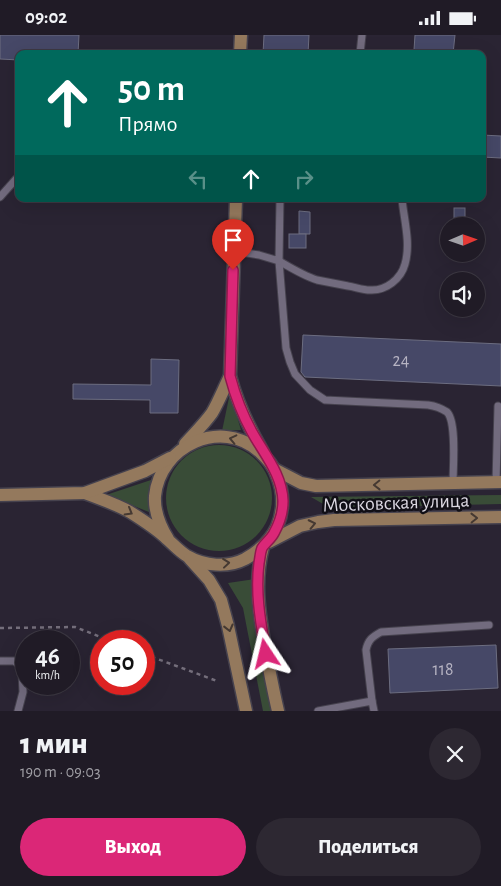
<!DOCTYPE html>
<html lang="ru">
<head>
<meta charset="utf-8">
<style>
	body { margin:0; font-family:"Alegreya Sans",sans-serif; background:#2d2832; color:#f1f3f6; height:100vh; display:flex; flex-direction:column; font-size:19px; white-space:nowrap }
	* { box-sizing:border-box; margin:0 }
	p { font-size:16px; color:#a2a1a7 }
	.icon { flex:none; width:28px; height:28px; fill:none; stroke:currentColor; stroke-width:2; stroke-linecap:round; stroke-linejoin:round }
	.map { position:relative; height:676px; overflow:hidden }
	.drawer { display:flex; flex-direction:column; background:#201b26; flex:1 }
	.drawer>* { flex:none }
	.hud { position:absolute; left:15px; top:15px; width:471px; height:152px; border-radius:10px; box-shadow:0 5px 20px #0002,0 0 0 1px #3d3943; background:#00695c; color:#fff; overflow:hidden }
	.needle { width:32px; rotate:88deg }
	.controls { position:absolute; left:440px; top:182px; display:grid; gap:10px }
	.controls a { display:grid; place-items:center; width:45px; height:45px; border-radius:50%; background:#201b26; box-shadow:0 5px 20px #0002,0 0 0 1px #3d3943; font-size:25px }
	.speed { position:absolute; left:15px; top:595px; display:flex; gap:10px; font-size:25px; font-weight:700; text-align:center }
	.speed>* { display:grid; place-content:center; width:65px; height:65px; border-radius:50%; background:#201b26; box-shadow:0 5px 20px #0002,0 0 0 1px #3d3943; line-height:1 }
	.speed small { font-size:12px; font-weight:400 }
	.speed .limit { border:8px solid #d22; background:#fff; color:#111 }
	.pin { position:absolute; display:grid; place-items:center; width:42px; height:42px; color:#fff; margin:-51px -21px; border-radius:50% 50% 50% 0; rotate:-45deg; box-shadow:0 0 5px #0007 }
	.pin .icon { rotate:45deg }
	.me { position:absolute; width:55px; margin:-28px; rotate:350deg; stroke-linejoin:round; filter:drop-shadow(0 0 4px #0008) }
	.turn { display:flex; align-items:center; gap:18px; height:105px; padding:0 20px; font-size:22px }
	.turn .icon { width:65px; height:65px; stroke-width:2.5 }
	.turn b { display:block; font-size:35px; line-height:42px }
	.lanes { display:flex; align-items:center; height:48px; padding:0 20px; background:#0003; justify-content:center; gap:25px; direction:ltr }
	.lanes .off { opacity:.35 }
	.round { display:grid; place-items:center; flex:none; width:52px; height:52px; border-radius:26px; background:#2d2832 }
	.overview { display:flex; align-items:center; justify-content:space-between; height:85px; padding:0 20px }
	h1 { font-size:30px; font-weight:800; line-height:38px }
	.button { display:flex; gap:10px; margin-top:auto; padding:10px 20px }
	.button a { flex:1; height:58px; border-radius:30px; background:#db2777; color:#fff; font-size:20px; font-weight:800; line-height:58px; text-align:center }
	.button a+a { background:#2d2832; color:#f1f3f6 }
	.status { display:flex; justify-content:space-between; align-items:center; height:35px; padding:0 25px; background:#201b26; direction:ltr }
	.status svg { height:14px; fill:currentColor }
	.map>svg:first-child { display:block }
	.green { fill:#394c37 }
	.building { fill:#464867; stroke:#6c6d80 }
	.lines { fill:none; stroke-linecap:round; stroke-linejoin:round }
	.service-casing { stroke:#46424e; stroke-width:9 }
	.secondary-casing { stroke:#46424e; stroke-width:15 }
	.path { stroke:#746e7b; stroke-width:2.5; stroke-dasharray:4 4; stroke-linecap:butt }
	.service { stroke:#726b7e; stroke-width:7 }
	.secondary { stroke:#94795d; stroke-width:12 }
	.oneway { stroke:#453932 }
	.route-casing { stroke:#8e194d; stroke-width:12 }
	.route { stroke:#db2777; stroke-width:9 }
	.labels { text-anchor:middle; stroke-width:5; stroke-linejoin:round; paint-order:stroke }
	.number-label { font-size:18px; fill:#b6b3c2 }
	.street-label { font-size:20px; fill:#dbd7e1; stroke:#110f16 }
</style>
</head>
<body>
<div class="status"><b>09:02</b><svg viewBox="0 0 49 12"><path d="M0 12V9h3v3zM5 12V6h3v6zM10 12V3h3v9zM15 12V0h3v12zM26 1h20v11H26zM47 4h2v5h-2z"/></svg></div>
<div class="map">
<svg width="501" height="676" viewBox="0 0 501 676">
	<rect width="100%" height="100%" fill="#2a2433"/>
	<!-- green -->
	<g class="green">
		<path d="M230 358 241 395 222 396Z"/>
		<circle cx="219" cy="463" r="53"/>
		<path d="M151 445 149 477 106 460Z"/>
		<path d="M501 460V469L330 473 311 462Z"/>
		<path d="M255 544 252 567 272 676H263L243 573 228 548Z"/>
	</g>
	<!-- building -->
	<g class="building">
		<path d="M0 0H79L78 19H19V25L0 24Z"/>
		<path d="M264 0H309L308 19H263Z"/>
		<path d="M415 0H455L453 19 414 15Z"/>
		<path d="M482 100 501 101V123L482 122Z"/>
		<rect x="454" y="173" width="11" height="16"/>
		<path d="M299 176 310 177V199H299Z"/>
		<rect x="289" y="199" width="17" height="14"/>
		<path d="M303 300 501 309V351L305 342 301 337Z"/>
		<path d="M151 324 179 325 178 378H150V365L73 364V349L151 350Z"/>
		<path d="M496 610 498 653 390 658 388 614Z"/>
	</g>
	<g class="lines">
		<defs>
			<g id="service">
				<path d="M360 19 362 0"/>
				<path d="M0 162 16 144 19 143"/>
				<path d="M402 164C404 185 411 208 405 229 401 244 386 256 370 255 363 255 355 252 348 251 338 249 327 247 317 245 304 241 291 233 279 226L286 313 290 327 295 339 310 355 325 365 428 370C435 371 441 373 447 377 457 387 453 433 453 448"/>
				<path d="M234 216 259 220 279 226 280 164"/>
				<path d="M496 447 498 371"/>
				<path d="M0 626H14L20 630 22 637 23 657 18 676"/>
				<path d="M372 666 366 615C368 605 372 602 381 597L489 590"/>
				<path d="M318 676 372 666 374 676"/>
			</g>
			<g id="secondary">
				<path d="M240 19 241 0"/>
				<path d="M236 164 230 341C237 368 249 393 263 417"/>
				<path d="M185 409C194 399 204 389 212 378 219 366 224 353 230 341"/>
				<path d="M274 434 301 448 316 451 501 447"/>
				<path d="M85 458C100 464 116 469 130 477 141 484 158 495 167 504 174 510 179 516 187 521 204 531 228 533 245 524 259 516 270 507 277 492 284 475 284 458 277 441 274 431 267 424 260 417 221 382 160 411 155 461 154 477 160 491 168 504"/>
				<path d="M0 460 85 458 145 436 170 423"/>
				<path d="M269 507 300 491 318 487 334 485 501 482"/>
				<path d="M263 512C254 546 259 578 265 612 269 633 273 655 278 676"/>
				<path d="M190 524 209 545 221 565 228 591 246 676"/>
			</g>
		</defs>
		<!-- service casing -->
		<use href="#service" class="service-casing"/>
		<!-- secondary casing -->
		<use href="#secondary" class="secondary-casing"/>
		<!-- path -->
		<g class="path">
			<path d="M0 593 75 592 111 606"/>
			<path d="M144 619 217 646"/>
		</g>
		<!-- service -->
		<use href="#service" class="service"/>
		<!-- secondary -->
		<use href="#secondary" class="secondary"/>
	</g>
	<!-- one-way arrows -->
	<defs><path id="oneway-chevron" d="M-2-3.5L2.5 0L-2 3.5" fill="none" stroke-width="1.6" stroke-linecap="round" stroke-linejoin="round" transform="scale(1.25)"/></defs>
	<g class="oneway">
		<use href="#oneway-chevron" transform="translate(233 404) rotate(-167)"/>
		<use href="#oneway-chevron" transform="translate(377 450) rotate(179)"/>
		<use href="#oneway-chevron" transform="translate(129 477) rotate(30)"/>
		<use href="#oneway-chevron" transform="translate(474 483) rotate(-1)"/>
		<use href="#oneway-chevron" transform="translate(312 489) rotate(-12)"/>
		<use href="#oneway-chevron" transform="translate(226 528) rotate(-6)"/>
		<use href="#oneway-chevron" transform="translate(229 593) rotate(76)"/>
	</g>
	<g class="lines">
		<defs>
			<path id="route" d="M233 235 230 341C235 360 242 379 252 397 264 419 282 439 283 466 283 477 279 489 274 498 271 504 265 508 262 513 260 518 260 524 259 528 255 559 261 589 266 619"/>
		</defs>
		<!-- route casing -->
		<use href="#route" class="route-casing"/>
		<!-- route -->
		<use href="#route" class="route"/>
	</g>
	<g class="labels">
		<!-- number labels -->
		<g class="number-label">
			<text x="401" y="331">24</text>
			<text x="443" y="640">118</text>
		</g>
		<!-- street labels -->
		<g class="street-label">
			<text transform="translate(396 467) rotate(-2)" y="7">Московская улица</text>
		</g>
	</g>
</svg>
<div class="controls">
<a><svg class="needle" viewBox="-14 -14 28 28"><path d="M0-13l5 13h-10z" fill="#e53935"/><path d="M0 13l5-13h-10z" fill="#a2a1a7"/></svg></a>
<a><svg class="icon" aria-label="sound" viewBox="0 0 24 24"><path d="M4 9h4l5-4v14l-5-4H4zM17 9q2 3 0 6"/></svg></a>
</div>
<div class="speed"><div>46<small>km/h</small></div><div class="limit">50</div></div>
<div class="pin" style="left:233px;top:235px;background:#d93025"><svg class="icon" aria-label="arrive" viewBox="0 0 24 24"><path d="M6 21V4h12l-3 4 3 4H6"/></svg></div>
<svg class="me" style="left:266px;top:619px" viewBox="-20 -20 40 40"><path d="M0-17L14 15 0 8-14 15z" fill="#db2777" stroke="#fff" stroke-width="4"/></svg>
<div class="hud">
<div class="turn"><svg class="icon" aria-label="ahead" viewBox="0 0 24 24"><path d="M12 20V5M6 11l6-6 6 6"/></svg><div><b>50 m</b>Прямо</div></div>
<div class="lanes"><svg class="icon off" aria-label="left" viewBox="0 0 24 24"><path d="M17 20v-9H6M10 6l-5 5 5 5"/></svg><svg class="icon" aria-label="ahead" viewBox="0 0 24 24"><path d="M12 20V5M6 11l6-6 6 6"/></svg><svg class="icon off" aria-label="right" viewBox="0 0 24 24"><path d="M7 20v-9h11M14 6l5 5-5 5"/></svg></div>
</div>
</div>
<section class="drawer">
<div class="overview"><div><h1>1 мин</h1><p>190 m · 09:03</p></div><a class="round"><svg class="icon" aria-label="close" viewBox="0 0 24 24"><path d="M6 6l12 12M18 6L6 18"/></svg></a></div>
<div class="button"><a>Выход</a><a>Поделиться</a></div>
</section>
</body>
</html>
